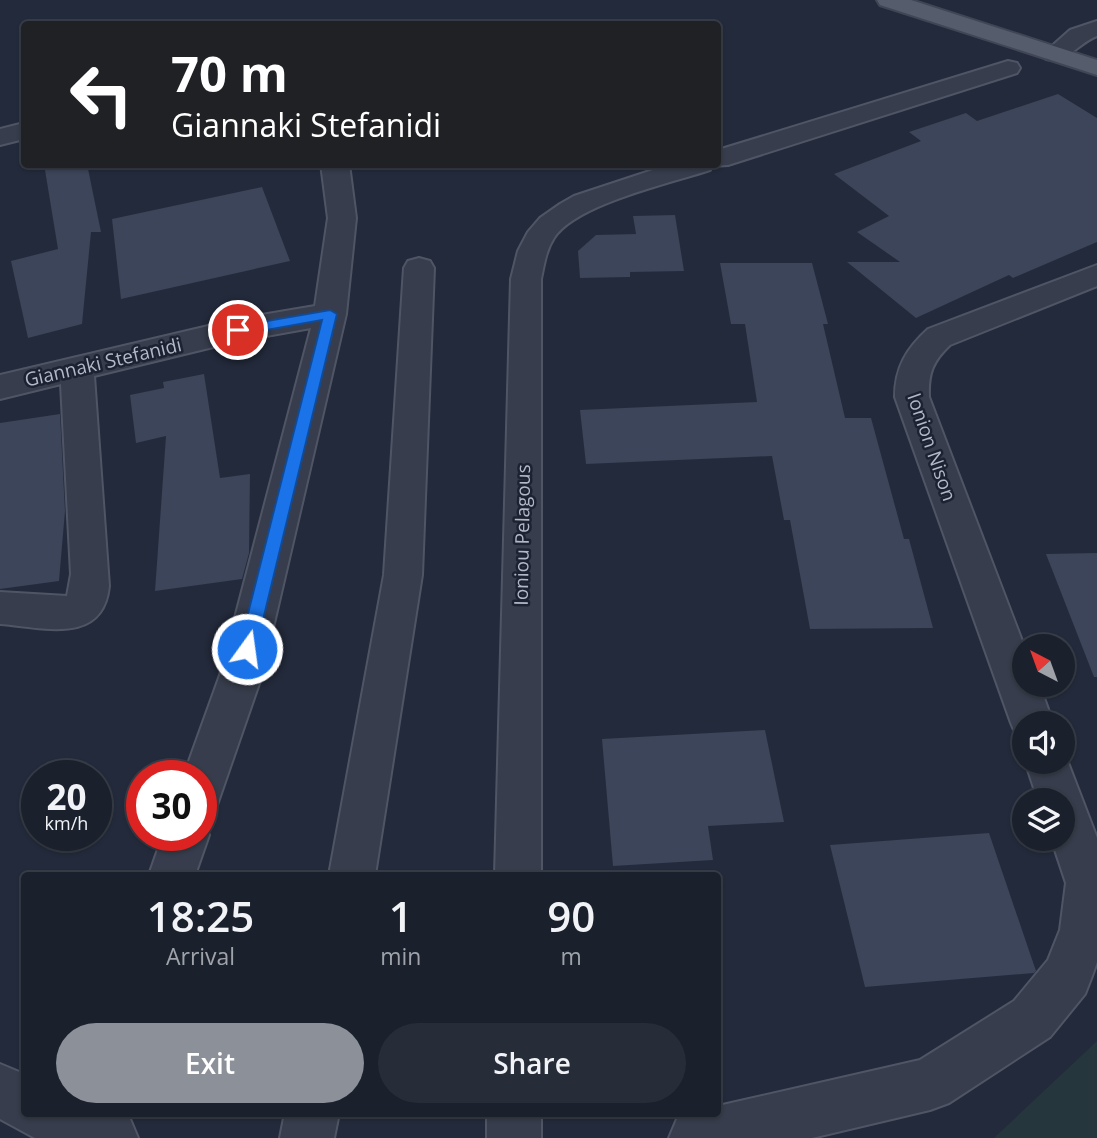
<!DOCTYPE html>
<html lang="en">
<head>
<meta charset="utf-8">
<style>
	body { margin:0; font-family:"Open Sans",sans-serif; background:#272d38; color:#f1f3f6; height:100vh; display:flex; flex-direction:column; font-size:26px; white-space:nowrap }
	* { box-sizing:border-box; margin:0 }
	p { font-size:23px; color:#9fa3a9 }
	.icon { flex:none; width:38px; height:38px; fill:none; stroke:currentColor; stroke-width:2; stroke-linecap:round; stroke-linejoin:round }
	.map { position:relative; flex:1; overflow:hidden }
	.sheet { position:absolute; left:21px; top:872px; width:700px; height:245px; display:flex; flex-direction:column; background:#1a202c; border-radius:7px; box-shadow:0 2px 5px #0004,0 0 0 2px #383e48 }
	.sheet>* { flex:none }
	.guide { position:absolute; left:21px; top:21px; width:700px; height:147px; border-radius:7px; box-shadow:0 2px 5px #0004,0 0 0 2px #383e48; background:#202124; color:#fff; overflow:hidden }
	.needle { width:46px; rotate:319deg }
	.controls { position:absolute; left:1012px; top:634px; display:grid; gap:14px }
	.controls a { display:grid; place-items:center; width:63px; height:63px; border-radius:50%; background:#1a202c; box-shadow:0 2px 5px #0004,0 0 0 2px #383e48; font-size:35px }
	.speed { position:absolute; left:21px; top:760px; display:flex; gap:14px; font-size:35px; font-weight:700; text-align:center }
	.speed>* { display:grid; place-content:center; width:91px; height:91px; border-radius:50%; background:#1a202c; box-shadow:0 2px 5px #0004,0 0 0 2px #383e48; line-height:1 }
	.speed small { font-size:18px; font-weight:400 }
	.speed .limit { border:10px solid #d22; background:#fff; color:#111 }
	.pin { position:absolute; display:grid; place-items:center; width:60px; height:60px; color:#fff; margin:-30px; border:4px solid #fff; border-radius:50%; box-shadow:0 2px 7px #0007 }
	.me { position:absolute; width:77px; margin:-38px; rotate:14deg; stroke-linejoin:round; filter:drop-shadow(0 0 5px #0008) }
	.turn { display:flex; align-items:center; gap:24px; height:147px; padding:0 35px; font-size:32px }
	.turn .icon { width:91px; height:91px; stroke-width:2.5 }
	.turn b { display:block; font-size:49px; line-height:60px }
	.eta { display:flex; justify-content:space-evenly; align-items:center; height:119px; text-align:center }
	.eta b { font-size:42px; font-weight:600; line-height:49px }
	.button { display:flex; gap:14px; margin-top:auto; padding:14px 35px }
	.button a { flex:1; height:80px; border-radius:42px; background:#8c9099; color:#fff; font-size:28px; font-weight:600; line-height:80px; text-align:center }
	.button a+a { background:#272d38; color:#f1f3f6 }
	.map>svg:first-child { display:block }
	.green { fill:#25373d }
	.building { fill:#3c4559 }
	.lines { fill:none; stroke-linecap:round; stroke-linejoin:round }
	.minor-casing { stroke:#4f5564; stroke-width:4 }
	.major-casing { stroke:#404655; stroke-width:4 }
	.minor { fill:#373d4c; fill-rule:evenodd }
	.major { fill:#555c6c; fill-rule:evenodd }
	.route { fill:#1a73e8; stroke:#114b97; stroke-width:2 }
	.labels { text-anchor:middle; stroke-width:5; stroke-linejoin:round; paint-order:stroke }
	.street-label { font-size:19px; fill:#b2b8c7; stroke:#1c2231 }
</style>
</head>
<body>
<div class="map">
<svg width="1097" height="1138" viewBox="0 0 1097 1138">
	<rect width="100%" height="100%" fill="#232a3b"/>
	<!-- green -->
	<path class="green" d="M1097 1041V1138H994Z"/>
	<!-- building -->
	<g class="building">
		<path d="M1058 94 1097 118V242L1013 278 1009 275 916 318 847 262H900L857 232 889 216 834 174 921 141 909 132 966 113 977 121Z"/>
		<path d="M44 164H87L101 232H91L82 324 28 338 11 261 58 249Z"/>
		<path d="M262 187 290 261 121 299 112 219Z"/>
		<path d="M675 215 684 271 630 272V277L580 278 578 251 596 235 636 234 633 216Z"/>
		<path d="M720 263H812L828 324H823L845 418H871L904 539H909L933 628 810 629 790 520H784L772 456 586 464 580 410 757 402 745 324H731Z"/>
		<path d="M204 374 220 478 250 474 249 553 242 579 155 591 166 436 136 443 130 395 164 388 163 382Z"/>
		<path d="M60 414 65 511 59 581 0 589V423Z"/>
		<path d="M1097 553V677H1094L1046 554Z"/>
		<path d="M765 730 784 822 708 826 713 860 613 866 602 739Z"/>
		<path d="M989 833 1036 971 1034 973 865 987 830 845Z"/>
	</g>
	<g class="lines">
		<defs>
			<g id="minor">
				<path d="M1097 21V36C1078 43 1067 64 1046 59L1043 54 1070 30Z"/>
				<path d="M1008 61 1017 63 1020 68 1017 73 728 165 712 166 710 170C671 183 576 204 554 238 546 250 544 265 541 279V875H495L511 279 518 251 528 232 540 218 560 204 574 196 671 164H718V150Z"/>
				<path d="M24 123V139L0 145V129Z"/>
				<path d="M321 164H349L356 218 346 314 262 675 217 805 201 811V775H184L220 675 311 328 238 341 94 376 109 586C103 646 42 627 0 624V592L67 596 71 574 61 384 0 399V375L238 319 315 306 328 218Z"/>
				<path d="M419 258 430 261 434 268 422 575 375 875H329L384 575 404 268 408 261Z"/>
				<path d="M1097 265V286L950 345C933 361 928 373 929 397L1024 646V684H1039L1053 723H1024V739L1017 737 1011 723 895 397C895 368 906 349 928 329Z"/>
				<path d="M1062 747 1097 838V962L1092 976 1085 994 1050 1037 949 1103 930 1110 812 1138H669L677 1119 691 1113H718V1106L920 1060 1014 1001 1048 960 1060 930 1066 883 1051 838H1062V800H1038L1025 761H1062Z"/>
				<path d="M201 819 209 835 195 875H149L163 835H201Z"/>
				<path d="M0 1064 24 1074V1113H116L130 1119 138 1138H35L0 1119Z"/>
				<path d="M285 1113H339L334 1138H280Z"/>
				<rect x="487" y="1113" width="54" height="25"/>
			</g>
			<path id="major" d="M877 0H911L1097 60V75L880 5Z"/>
		</defs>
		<!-- minor casing -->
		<use href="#minor" class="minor-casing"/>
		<!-- major casing -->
		<use href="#major" class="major-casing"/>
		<!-- minor -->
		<use href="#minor" class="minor"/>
		<!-- major -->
		<use href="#major" class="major"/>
	</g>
	<!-- route -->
	<path class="route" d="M330 310 337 314 256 649 253 654 247 656 241 654 239 649 322 320 238 335 231 330 238 326Z"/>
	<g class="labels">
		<!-- street labels -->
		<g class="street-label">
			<text transform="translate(103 362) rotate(-13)" y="7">Giannaki Stefanidi</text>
			<text transform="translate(932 447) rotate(71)" y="7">Ionion Nison</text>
			<text transform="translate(522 535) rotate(-89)" y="7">Ioniou Pelagous</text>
		</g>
	</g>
</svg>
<div class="controls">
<a><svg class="needle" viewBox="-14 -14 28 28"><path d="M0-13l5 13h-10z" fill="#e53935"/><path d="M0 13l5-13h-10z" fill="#9fa3a9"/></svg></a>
<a><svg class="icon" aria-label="sound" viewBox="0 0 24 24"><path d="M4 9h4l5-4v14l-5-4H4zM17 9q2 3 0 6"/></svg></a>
<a><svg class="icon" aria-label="layers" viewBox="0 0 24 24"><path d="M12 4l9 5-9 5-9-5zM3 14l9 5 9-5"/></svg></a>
</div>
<div class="speed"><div>20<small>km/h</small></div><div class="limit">30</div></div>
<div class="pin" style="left:238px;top:330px;background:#d93025"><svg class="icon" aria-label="arrive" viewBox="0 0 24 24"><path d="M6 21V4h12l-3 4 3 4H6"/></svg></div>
<svg class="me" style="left:247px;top:649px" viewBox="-20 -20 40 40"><circle r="17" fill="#1a73e8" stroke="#fff" stroke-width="3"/><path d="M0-11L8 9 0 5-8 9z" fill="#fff"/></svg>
<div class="guide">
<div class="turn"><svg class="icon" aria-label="left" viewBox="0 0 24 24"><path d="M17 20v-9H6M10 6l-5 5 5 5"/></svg><div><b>70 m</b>Giannaki Stefanidi</div></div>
</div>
<section class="sheet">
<div class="eta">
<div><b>18:25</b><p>Arrival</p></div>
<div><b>1</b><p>min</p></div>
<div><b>90</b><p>m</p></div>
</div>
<div class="button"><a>Exit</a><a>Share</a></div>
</section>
</div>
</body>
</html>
